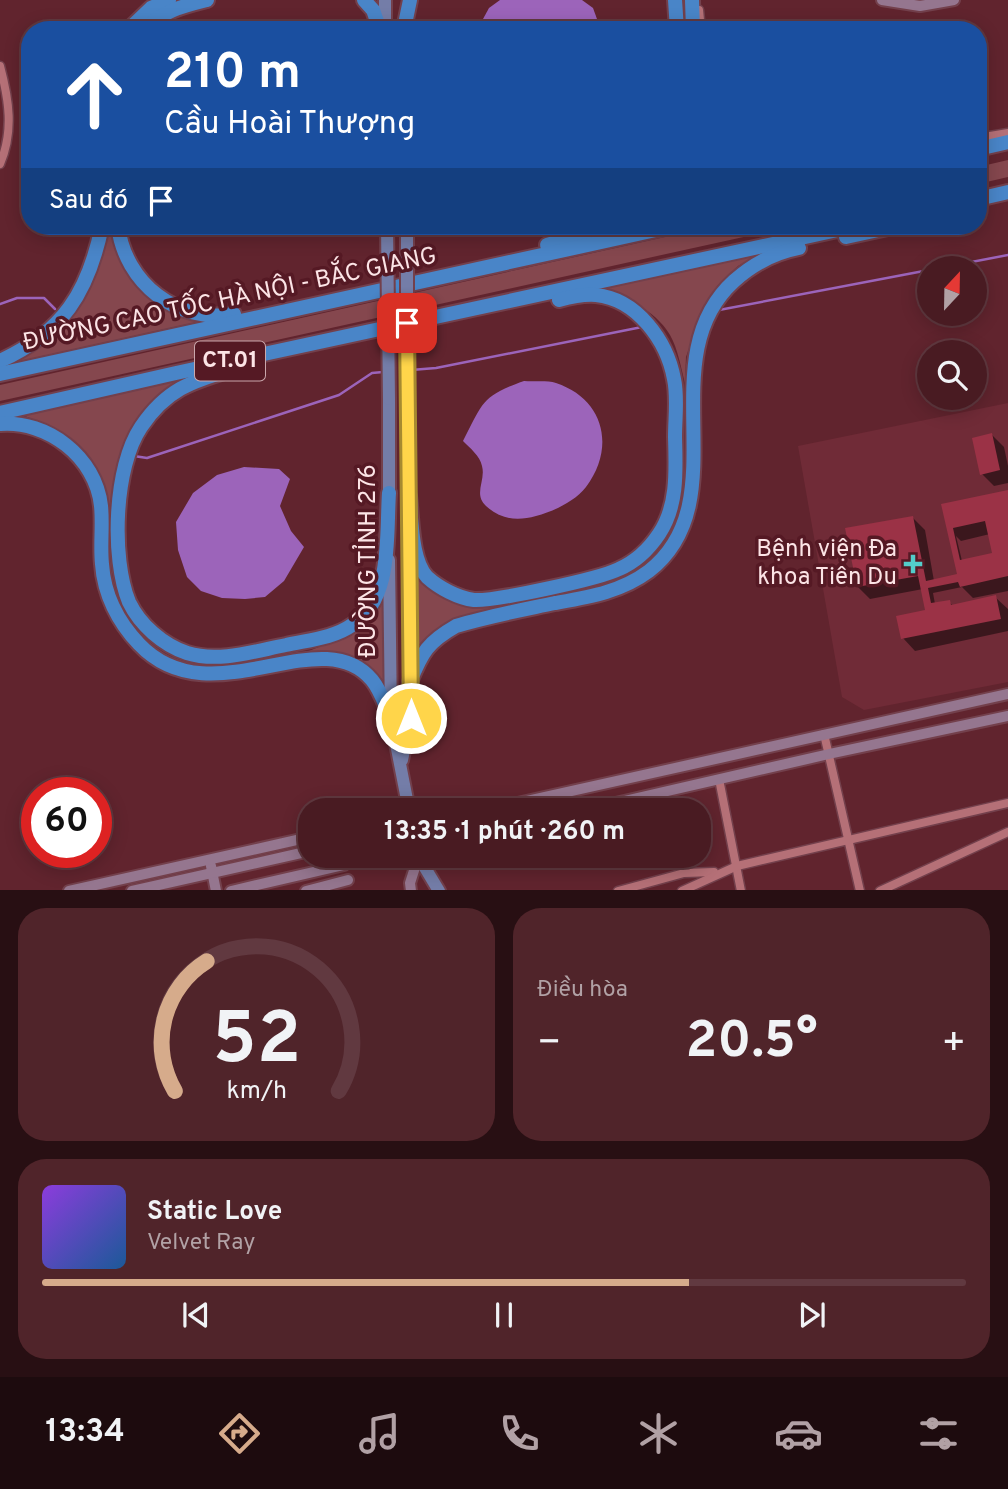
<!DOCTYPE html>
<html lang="vi">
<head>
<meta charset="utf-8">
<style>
	:root { --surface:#491b22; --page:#50242a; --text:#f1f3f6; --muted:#b1a1a5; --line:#613940; --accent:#d6ab8b }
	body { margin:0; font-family:Overpass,sans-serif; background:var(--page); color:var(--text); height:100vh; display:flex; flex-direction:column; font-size:26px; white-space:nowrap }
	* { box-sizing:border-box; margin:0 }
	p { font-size:23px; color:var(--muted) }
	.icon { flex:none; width:38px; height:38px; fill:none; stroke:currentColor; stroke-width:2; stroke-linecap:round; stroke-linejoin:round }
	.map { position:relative; height:890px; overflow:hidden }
	.sheet { display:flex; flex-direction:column; gap:18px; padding:18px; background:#280f13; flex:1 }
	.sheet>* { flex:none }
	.top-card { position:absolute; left:21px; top:21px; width:966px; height:214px; border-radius:28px; box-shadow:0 4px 18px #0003,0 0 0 2px var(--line); background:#1a4fa0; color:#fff; overflow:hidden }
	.needle { width:46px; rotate:22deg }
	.tools { position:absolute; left:917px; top:256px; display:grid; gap:14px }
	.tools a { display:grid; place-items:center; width:70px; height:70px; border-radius:50%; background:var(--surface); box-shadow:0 4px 18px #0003,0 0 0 2px var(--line); font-size:35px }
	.speed { position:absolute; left:21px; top:777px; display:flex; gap:14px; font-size:35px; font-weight:700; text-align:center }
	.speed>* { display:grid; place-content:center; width:91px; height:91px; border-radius:50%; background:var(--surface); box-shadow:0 4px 18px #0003,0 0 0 2px var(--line); line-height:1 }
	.speed .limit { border:10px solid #d22; background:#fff; color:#111 }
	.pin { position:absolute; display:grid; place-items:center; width:60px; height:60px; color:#fff; margin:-30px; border-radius:14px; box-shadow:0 4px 10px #0006 }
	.me { position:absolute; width:77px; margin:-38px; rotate:0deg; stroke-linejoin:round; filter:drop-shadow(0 0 5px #0008) }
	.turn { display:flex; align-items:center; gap:24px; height:147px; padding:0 28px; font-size:32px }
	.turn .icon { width:91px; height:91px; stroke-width:2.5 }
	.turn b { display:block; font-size:49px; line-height:60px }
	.then { display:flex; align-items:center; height:66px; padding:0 28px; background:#0003; gap:14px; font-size:26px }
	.big { font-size:52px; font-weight:700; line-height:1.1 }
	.sheet .widget { flex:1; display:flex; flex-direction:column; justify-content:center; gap:10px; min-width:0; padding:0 24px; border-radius:28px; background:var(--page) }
	.sheet .dial { align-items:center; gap:0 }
	.dial svg { height:182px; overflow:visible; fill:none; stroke:var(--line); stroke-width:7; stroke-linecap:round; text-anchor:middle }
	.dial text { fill:var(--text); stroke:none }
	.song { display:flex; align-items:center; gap:21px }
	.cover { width:84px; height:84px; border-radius:10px; background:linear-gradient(135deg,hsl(270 70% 55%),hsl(210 70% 35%)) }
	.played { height:7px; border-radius:4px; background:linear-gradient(90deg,var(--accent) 70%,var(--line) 70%) }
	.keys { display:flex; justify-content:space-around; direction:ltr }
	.heat { display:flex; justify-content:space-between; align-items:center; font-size:38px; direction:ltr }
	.sheet .tiles { flex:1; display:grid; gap:18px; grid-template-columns:1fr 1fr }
	.widget:last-child { grid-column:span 2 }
	.trip { position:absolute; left:298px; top:798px; width:413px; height:70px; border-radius:28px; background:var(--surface); box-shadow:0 4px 18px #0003,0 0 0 2px var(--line); font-weight:700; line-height:70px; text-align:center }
	.tab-bar { display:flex; height:112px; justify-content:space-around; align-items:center; background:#1d0b0e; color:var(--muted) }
	.tab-bar .icon { width:49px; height:49px }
	.tab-bar .selected { color:var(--accent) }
	.tab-bar b { font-size:32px; color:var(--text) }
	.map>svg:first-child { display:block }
</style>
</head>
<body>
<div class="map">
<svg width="1008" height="891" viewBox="0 0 1008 891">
	<rect width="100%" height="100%" fill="#61242e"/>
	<polygon fill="#702b37" points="1008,403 1008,682 864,710 842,697 798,446"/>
	<g fill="#85474e">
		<polygon points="1008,160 1008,177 978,184 978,167"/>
		<path d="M107 226H111L122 262 206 320 2 365C20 354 40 344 57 331 89 306 98 263 107 226Z"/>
		<polygon points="714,226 793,226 0,401 0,385"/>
		<path d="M767 251 738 266 718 285 703 307 686 357 685 383C681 368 678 349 670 335 654 308 624 297 596 289Z"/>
		<path d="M186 375C132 416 119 440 110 506 91 450 72 432 16 413Z"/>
		<path d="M412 567 475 605 497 607C465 614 438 623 416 648Z"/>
		<path d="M384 600 385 682C363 660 339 653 309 651 342 637 366 634 384 600Z"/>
	</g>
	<g fill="#9c64ba">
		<polygon points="500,0 582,0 593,8 601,30 477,30 489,8"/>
		<path d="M524 381C534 382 547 380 556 383 604 399 616 447 586 487 574 502 554 511 536 516 518 521 501 520 486 506 473 494 486 481 482 466 480 456 470 448 463 441 483 403 481 396 524 381Z"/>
		<polygon points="244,467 279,469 290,479 280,506 291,531 304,547 284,581 265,597 245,599 222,598 201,591 187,577 178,550 176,522 193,493 217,475"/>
	</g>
	<g fill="#0007" fill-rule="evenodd">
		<polygon points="992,435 1004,447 1008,466 1008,483 994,486 982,474"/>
		<path d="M1008 492V591L973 598 962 587 933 593 935 604 949 602 953 606 995 597 1008 609V631L915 651 903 638 927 611 923 589 870 599 858 587 913 518 925 530 934 581 959 576 943 506ZM990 534 994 554 962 561 956 536 961 541Z"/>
	</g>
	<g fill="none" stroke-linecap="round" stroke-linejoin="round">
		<g stroke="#9c64ba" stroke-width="2.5">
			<polyline points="940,268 1008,255"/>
			<polyline points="0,304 17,298 44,298 55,309"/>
			<polyline points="719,310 929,270"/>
			<polyline points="411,370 436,368 642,327"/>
			<polyline points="134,456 147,458 339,395 372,373 383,372"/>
		</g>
	</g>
	<g fill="#9b3246" fill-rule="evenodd">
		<polygon points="992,433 1000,470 980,475 972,438"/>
		<path d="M1008 490V576L960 587 958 582 928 588 931 603 950 600 951 605 996 595 1001 619 901 639 896 616 925 610 918 576 857 587 845 528 913 516 926 581 957 574 941 504ZM985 521 992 553 960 560 953 528Z"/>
	</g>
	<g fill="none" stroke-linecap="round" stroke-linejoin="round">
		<defs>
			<g id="street">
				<polyline points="699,10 701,30"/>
				<path d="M0 66C9 100 14 131 0 164"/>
				<polyline points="978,138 1008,133"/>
				<polyline points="824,734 860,891"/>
				<polyline points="719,779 741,891"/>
				<polyline points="618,891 684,873 714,872"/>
				<polyline points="682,891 737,866 1008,803"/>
				<polyline points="880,891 1008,832"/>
			</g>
			<g id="secondary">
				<polyline points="882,0 920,6 954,0"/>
				<polyline points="486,810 1008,694"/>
				<polyline points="585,810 829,754 1008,716"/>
				<polyline points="211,866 216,891"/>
				<polyline points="69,891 310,837"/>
				<polyline points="132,891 310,851"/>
				<polyline points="231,891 344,865"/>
				<polyline points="306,891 348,880"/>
				<polyline points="411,891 410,883 418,858"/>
			</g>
			<g id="primary">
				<polyline points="385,0 385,30"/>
				<polyline points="407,396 409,506"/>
				<polyline points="389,399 389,503"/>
				<polyline points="389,560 391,718 409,810"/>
				<polyline points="402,760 411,718 409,541"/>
				<polyline points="418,856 439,891"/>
			</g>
			<g id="highway">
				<polyline points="364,0 373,10 380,30"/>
				<polyline points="675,0 677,30"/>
				<polyline points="692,0 693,30"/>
				<polyline points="405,24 410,0"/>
				<polyline points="128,30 151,8 169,0"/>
				<path d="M144 30C162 11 183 6 207 0"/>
				<polyline points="978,149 1008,142"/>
				<polyline points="978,199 1008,192"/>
				<path d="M118 226C125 283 177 324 234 314"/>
				<polyline points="846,237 897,226"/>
				<polyline points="547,245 593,231 602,226"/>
				<path d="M0 361C63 332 88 293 102 226"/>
				<path d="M237 368C194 381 168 387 141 427 114 467 111 558 129 602 140 625 163 645 187 653 219 663 255 651 286 645 308 640 334 638 352 625 393 599 386 536 389 493"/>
				<polyline points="0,374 674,226"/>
				<polyline points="0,413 176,373 856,226"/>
				<path d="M0 424C47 420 96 457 101 506 103 525 100 545 102 564 104 594 118 622 139 644 211 720 320 618 372 680 381 691 385 705 391 718"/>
				<path d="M409 496C412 519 411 560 427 577 439 588 458 598 474 600 496 601 599 579 619 569 635 562 649 549 659 534 678 506 676 470 675 437 675 418 678 397 674 379 667 341 637 299 596 295 584 294 570 297 559 300"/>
				<path d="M410 682C422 652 428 642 456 626 489 616 522 610 555 603 589 597 621 592 649 571 740 500 648 359 734 281 753 264 773 253 799 248"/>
			</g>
		</defs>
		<use href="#street" stroke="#73404c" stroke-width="11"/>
		<use href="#secondary" stroke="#73404c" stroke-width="14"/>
		<use href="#primary" stroke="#73404c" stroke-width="16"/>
		<use href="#highway" stroke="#73404c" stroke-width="18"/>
		<use href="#street" stroke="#b57077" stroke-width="8"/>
		<use href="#secondary" stroke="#95768f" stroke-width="10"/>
		<use href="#primary" stroke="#747da8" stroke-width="12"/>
		<use href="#highway" stroke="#4985c8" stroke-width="14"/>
		<defs>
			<g id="primary-bridge">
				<polyline points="387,226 389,399"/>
				<polyline points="407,396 407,226"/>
			</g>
		</defs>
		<use href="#primary-bridge" stroke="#73404c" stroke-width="16" stroke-linecap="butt"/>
		<use href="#primary-bridge" stroke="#747da8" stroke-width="12"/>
	</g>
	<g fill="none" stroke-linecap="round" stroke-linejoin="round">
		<defs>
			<polyline id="route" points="407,323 411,718"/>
		</defs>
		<use href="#route" stroke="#a68a30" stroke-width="18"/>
		<use href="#route" stroke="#ffd54a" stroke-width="12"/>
	</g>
	<path fill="#53cdca" stroke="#551924" stroke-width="2.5" d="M909.5 553.5h7v7h7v7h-7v7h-7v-7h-7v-7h7z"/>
	<g text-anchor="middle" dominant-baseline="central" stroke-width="7" stroke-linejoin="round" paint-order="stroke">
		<rect fill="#551924" stroke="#caa7ac" stroke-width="2" x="195" y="341.5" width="70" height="39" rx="5"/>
		<g font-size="23" font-weight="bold" fill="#fce4e6">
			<text x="230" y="361">CT.01</text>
		</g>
		<g font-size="24" fill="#fce4e6" stroke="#551924">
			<text transform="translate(230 300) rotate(-12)">ĐƯỜNG CAO TỐC HÀ NỘI - BẮC GIANG</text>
			<text transform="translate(369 561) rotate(-90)">ĐƯỜNG TỈNH 276</text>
		</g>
		<g font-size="24" fill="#fce4e6" stroke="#551924" text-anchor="end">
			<text x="897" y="550">Bệnh viện Đa<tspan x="897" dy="28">khoa Tiên Du</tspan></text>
		</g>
	</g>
</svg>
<div class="tools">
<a><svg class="needle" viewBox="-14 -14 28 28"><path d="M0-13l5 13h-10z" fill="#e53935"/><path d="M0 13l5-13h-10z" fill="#b1a1a5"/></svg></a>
<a><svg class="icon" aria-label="search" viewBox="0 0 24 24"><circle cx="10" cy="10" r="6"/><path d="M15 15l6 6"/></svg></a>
</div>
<div class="speed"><div class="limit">60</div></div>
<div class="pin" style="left:407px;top:323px;background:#d93025"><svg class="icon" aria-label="arrive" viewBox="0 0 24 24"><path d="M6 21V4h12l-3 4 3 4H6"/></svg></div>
<svg class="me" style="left:411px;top:718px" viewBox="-20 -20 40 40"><circle r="17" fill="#ffd54a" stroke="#fff" stroke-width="3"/><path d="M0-11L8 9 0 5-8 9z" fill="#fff"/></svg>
<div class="trip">13:35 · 1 phút · 260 m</div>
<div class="top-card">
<div class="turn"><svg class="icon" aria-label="ahead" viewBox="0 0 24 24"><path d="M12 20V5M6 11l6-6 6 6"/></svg><div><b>210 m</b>Cầu Hoài Thượng</div></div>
<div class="then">Sau đó<svg class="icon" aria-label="arrive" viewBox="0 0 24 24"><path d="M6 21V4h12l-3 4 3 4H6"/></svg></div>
</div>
</div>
<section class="sheet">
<div class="tiles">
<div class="widget dial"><svg viewBox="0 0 100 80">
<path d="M14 69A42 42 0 1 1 86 69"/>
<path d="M14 69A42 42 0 0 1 28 12" stroke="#d6ab8b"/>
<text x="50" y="56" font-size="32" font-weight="700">52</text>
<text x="50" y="72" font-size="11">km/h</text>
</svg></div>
<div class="widget"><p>Điều hòa</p>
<div class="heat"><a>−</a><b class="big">20.5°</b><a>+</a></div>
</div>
<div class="widget">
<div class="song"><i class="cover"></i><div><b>Static Love</b><p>Velvet Ray</p></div></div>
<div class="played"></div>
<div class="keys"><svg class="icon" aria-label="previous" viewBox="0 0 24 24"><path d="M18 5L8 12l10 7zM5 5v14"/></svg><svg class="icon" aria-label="pause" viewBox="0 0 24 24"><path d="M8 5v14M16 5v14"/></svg><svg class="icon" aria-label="next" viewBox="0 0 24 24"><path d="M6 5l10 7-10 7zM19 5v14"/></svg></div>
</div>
</div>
</section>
<nav class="tab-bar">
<b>13:34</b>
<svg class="icon selected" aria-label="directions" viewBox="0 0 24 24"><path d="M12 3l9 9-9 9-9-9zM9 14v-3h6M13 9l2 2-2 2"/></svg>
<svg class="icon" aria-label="music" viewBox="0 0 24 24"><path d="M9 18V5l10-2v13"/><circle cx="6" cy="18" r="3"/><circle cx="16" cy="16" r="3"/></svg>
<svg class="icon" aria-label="phone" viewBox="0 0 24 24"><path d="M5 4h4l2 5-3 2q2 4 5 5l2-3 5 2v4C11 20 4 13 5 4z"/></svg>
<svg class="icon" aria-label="climate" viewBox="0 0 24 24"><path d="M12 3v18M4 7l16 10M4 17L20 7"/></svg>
<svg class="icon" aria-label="car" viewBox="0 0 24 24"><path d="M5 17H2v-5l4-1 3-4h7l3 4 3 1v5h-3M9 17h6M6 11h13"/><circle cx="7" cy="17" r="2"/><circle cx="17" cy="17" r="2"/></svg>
<svg class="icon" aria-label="filters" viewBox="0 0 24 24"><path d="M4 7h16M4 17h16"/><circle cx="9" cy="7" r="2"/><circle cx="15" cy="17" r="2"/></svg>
</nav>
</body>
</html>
